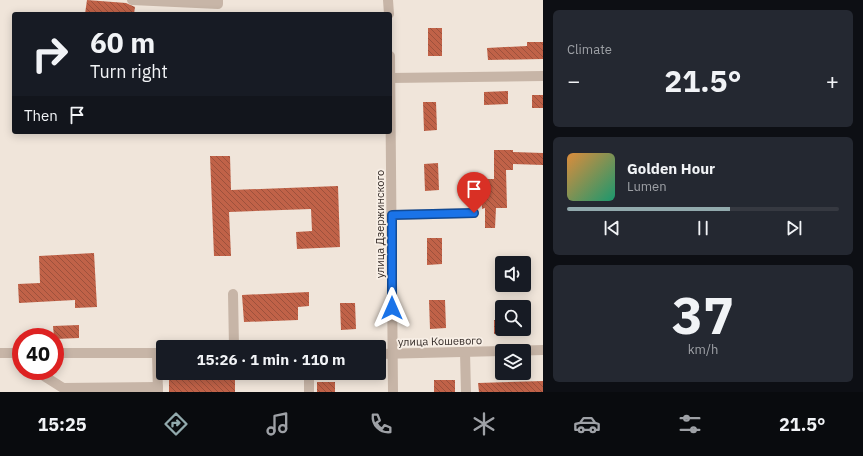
<!DOCTYPE html>
<html lang="en">
<head>
<meta charset="utf-8">
<style>
	:root { --surface:#171b24; --page:#242831; --text:#f1f3f6; --muted:#9ea1a6; --line:#363941; --accent:#92aaad }
	body { margin:0; font-family:"IBM Plex Sans",sans-serif; background:var(--page); color:var(--text); height:100vh; display:flex; flex-direction:column; font-size:15px; white-space:nowrap }
	* { box-sizing:border-box; margin:0 }
	p { font-size:13px; color:var(--muted) }
	.icon { flex:none; width:22px; height:22px; fill:none; stroke:currentColor; stroke-width:2; stroke-linecap:round; stroke-linejoin:round }
	.map { position:relative; flex:1; overflow:hidden }
	.details { display:flex; flex-direction:column; gap:10px; padding:10px; background:#0d0f14; width:320px }
	.details>* { flex:none }
	.hud { position:absolute; left:12px; top:12px; width:380px; height:122px; border-radius:4px; box-shadow:0 2px 10px #0003; background:#171b24; color:var(--text); overflow:hidden }
	.fabs { position:absolute; left:495px; top:256px; display:grid; gap:8px }
	.fabs a { display:grid; place-items:center; width:36px; height:36px; border-radius:4px; background:var(--surface); box-shadow:0 2px 10px #0003; font-size:20px }
	.speed { position:absolute; left:12px; top:328px; display:flex; gap:8px; font-size:20px; font-weight:700; text-align:center }
	.speed>* { display:grid; place-content:center; width:52px; height:52px; border-radius:50%; background:var(--surface); box-shadow:0 2px 10px #0003; line-height:1 }
	.speed .limit { border:6px solid #d22; background:#fff; color:#111 }
	.pin { position:absolute; display:grid; place-items:center; width:34px; height:34px; color:#fff; margin:-41px -17px; border-radius:50% 50% 50% 0; rotate:-45deg; box-shadow:0 0 4px #0007 }
	.pin .icon { rotate:45deg }
	.me { position:absolute; width:44px; margin:-22px; rotate:0deg; stroke-linejoin:round; filter:drop-shadow(0 0 3px #0008) }
	.turn { display:flex; align-items:center; gap:14px; height:84px; padding:0 12px; font-size:18px }
	.turn .icon { width:52px; height:52px; stroke-width:2.5 }
	.turn b { display:block; font-size:28px; line-height:34px }
	.then { display:flex; align-items:center; height:38px; padding:0 12px; background:#0003; gap:8px; font-size:15px }
	.big { font-size:30px; font-weight:800; line-height:1.1 }
	.details .widget { flex:1; display:flex; flex-direction:column; justify-content:center; gap:6px; min-width:0; padding:0 14px; border-radius:6px; background:var(--page) }
	.details .dial { align-items:center; gap:0 }
	.dial b { font-size:52px; line-height:1 }
	.song { display:flex; align-items:center; gap:12px }
	.cover { width:48px; height:48px; border-radius:6px; background:linear-gradient(135deg,hsl(30 70% 55%),hsl(160 70% 35%)) }
	.played { height:4px; border-radius:2px; background:linear-gradient(90deg,var(--accent) 60%,var(--line) 60%) }
	.keys { display:flex; justify-content:space-around; direction:ltr }
	.heat { display:flex; justify-content:space-between; align-items:center; font-size:22px; direction:ltr }
	.trip { position:absolute; left:156px; top:340px; width:230px; height:40px; border-radius:4px; background:var(--surface); box-shadow:0 2px 10px #0003; font-weight:800; line-height:40px; text-align:center }
	.dock { display:flex; height:64px; justify-content:space-around; align-items:center; background:#090b0e; color:var(--muted) }
	.dock .icon { width:28px; height:28px }
	.dock .active { color:var(--accent) }
	.dock b { font-size:18px; color:var(--text) }
	main { display:flex; flex:1; min-height:0 }
	.map>svg:first-child { display:block }
</style>
</head>
<body>
<main>
<div class="map">
<svg width="543" height="392" viewBox="0 0 543 392">
	<defs>
		<pattern id="building-back-hatch" width="6" height="6" patternUnits="userSpaceOnUse"><rect width="6" height="6" fill="#c06248"/><path d="M-1 5l2 2M0 0l6 6M5-1l2 2" fill="none" stroke="#9d513c"/></pattern>
	</defs>
	<rect width="100%" height="100%" fill="#f0e5da"/>
	<g fill="url(#building-back-hatch)">
		<polygon points="87,0 126,3 135,7 134,14 85,14"/>
		<rect x="428" y="28" width="14" height="28"/>
		<polygon points="527,42 543,42 543,59 488,60 487,48 527,46"/>
		<polygon points="508,91 508,104 484,105 484,92"/>
		<rect x="532" y="95" width="11" height="13"/>
		<polygon points="423,102 436,102 437,130 424,131"/>
		<polygon points="494,150 513,150 513,152 543,153 543,165 513,164 513,170 506,170 507,208 496,208 495,228 485,228 485,208 482,209 481,179 494,179"/>
		<polygon points="210,156 230,156 231,190 338,186 340,247 297,249 296,232 312,231 311,209 229,212 231,256 214,256"/>
		<polygon points="438,163 439,190 425,191 424,164"/>
		<polygon points="427,238 442,238 442,264 427,265"/>
		<polygon points="94,253 97,307 75,308 75,300 19,303 18,284 40,283 39,256"/>
		<polygon points="309,292 309,306 298,307 298,320 244,322 242,295"/>
		<polygon points="429,300 445,300 446,328 430,329"/>
		<polygon points="340,303 355,303 356,329 341,330"/>
		<polygon points="494,320 502,320 502,333 494,334"/>
		<polygon points="79,325 79,338 55,339 54,337 53,326"/>
		<polygon points="194,373 235,373 235,392 169,392 169,377 194,375"/>
		<rect x="434" y="380" width="21" height="12"/>
		<polygon points="543,381 543,392 479,392 478,383"/>
		<rect x="317" y="382" width="18" height="10"/>
	</g>
	<g fill="none" stroke-linecap="round" stroke-linejoin="round">
		<g stroke="#c7b5a7" stroke-width="10">
			<polyline points="132,0 218,4 218,0"/>
			<polyline points="388,0 389,14"/>
			<polyline points="390,56 393,392"/>
			<polyline points="390,78 543,76"/>
			<polyline points="393,215 474,213"/>
			<polyline points="233,294 234,347"/>
			<polyline points="509,351 543,350"/>
			<polyline points="465,352 466,392"/>
			<polyline points="0,353 21,353"/>
			<polyline points="55,353 163,353"/>
			<polyline points="157,353 158,392"/>
			<polyline points="379,354 502,351"/>
			<polyline points="44,371 44,376 63,388 158,387"/>
			<polyline points="309,373 309,392"/>
		</g>
	</g>
	<g fill="none" stroke-linecap="round" stroke-linejoin="round">
		<defs>
			<polyline id="route" points="392,308 392,215 474,213"/>
		</defs>
		<use href="#route" stroke="#114b97" stroke-width="10"/>
		<use href="#route" stroke="#1a73e8" stroke-width="7"/>
	</g>
	<g text-anchor="middle" dominant-baseline="central" stroke-width="3.5" stroke-linejoin="round" paint-order="stroke">
		<g font-size="11" fill="#342b27" stroke="#f8efe6">
			<text transform="translate(380 224) rotate(-90)">улица Дзержинского</text>
			<text transform="translate(440 341) rotate(-1)">улица Кошевого</text>
		</g>
	</g>
</svg>
<div class="fabs">
<a><svg class="icon" aria-label="sound" viewBox="0 0 24 24"><path d="M4 9h4l5-4v14l-5-4H4zM17 9q2 3 0 6"/></svg></a>
<a><svg class="icon" aria-label="search" viewBox="0 0 24 24"><circle cx="10" cy="10" r="6"/><path d="M15 15l6 6"/></svg></a>
<a><svg class="icon" aria-label="layers" viewBox="0 0 24 24"><path d="M12 4l9 5-9 5-9-5zM3 14l9 5 9-5"/></svg></a>
</div>
<div class="speed"><div class="limit">40</div></div>
<div class="pin" style="left:474px;top:213px;background:#d93025"><svg class="icon" aria-label="arrive" viewBox="0 0 24 24"><path d="M6 21V4h12l-3 4 3 4H6"/></svg></div>
<svg class="me" style="left:392px;top:308px" viewBox="-20 -20 40 40"><path d="M0-17L14 15 0 8-14 15z" fill="#1a73e8" stroke="#fff" stroke-width="4"/></svg>
<div class="trip">15:26 · 1 min · 110 m</div>
<div class="hud">
<div class="turn"><svg class="icon" aria-label="right" viewBox="0 0 24 24"><path d="M7 20v-9h11M14 6l5 5-5 5"/></svg><div><b>60 m</b>Turn right</div></div>
<div class="then">Then<svg class="icon" aria-label="arrive" viewBox="0 0 24 24"><path d="M6 21V4h12l-3 4 3 4H6"/></svg></div>
</div>
</div>
<section class="details">
<div class="widget"><p>Climate</p>
<div class="heat"><a>−</a><b class="big">21.5°</b><a>+</a></div>
</div>
<div class="widget">
<div class="song"><i class="cover"></i><div><b>Golden Hour</b><p>Lumen</p></div></div>
<div class="played"></div>
<div class="keys"><svg class="icon" aria-label="previous" viewBox="0 0 24 24"><path d="M18 5L8 12l10 7zM5 5v14"/></svg><svg class="icon" aria-label="pause" viewBox="0 0 24 24"><path d="M8 5v14M16 5v14"/></svg><svg class="icon" aria-label="next" viewBox="0 0 24 24"><path d="M6 5l10 7-10 7zM19 5v14"/></svg></div>
</div>
<div class="widget dial"><b>37</b><p>km/h</p></div>
</section>
</main>
<nav class="dock">
<b>15:25</b>
<svg class="icon active" aria-label="directions" viewBox="0 0 24 24"><path d="M12 3l9 9-9 9-9-9zM9 14v-3h6M13 9l2 2-2 2"/></svg>
<svg class="icon" aria-label="music" viewBox="0 0 24 24"><path d="M9 18V5l10-2v13"/><circle cx="6" cy="18" r="3"/><circle cx="16" cy="16" r="3"/></svg>
<svg class="icon" aria-label="phone" viewBox="0 0 24 24"><path d="M5 4h4l2 5-3 2q2 4 5 5l2-3 5 2v4C11 20 4 13 5 4z"/></svg>
<svg class="icon" aria-label="climate" viewBox="0 0 24 24"><path d="M12 3v18M4 7l16 10M4 17L20 7"/></svg>
<svg class="icon" aria-label="car" viewBox="0 0 24 24"><path d="M5 17H2v-5l4-1 3-4h7l3 4 3 1v5h-3M9 17h6M6 11h13"/><circle cx="7" cy="17" r="2"/><circle cx="17" cy="17" r="2"/></svg>
<svg class="icon" aria-label="filters" viewBox="0 0 24 24"><path d="M4 7h16M4 17h16"/><circle cx="9" cy="7" r="2"/><circle cx="15" cy="17" r="2"/></svg>
<b>21.5°</b>
</nav>
</body>
</html>
